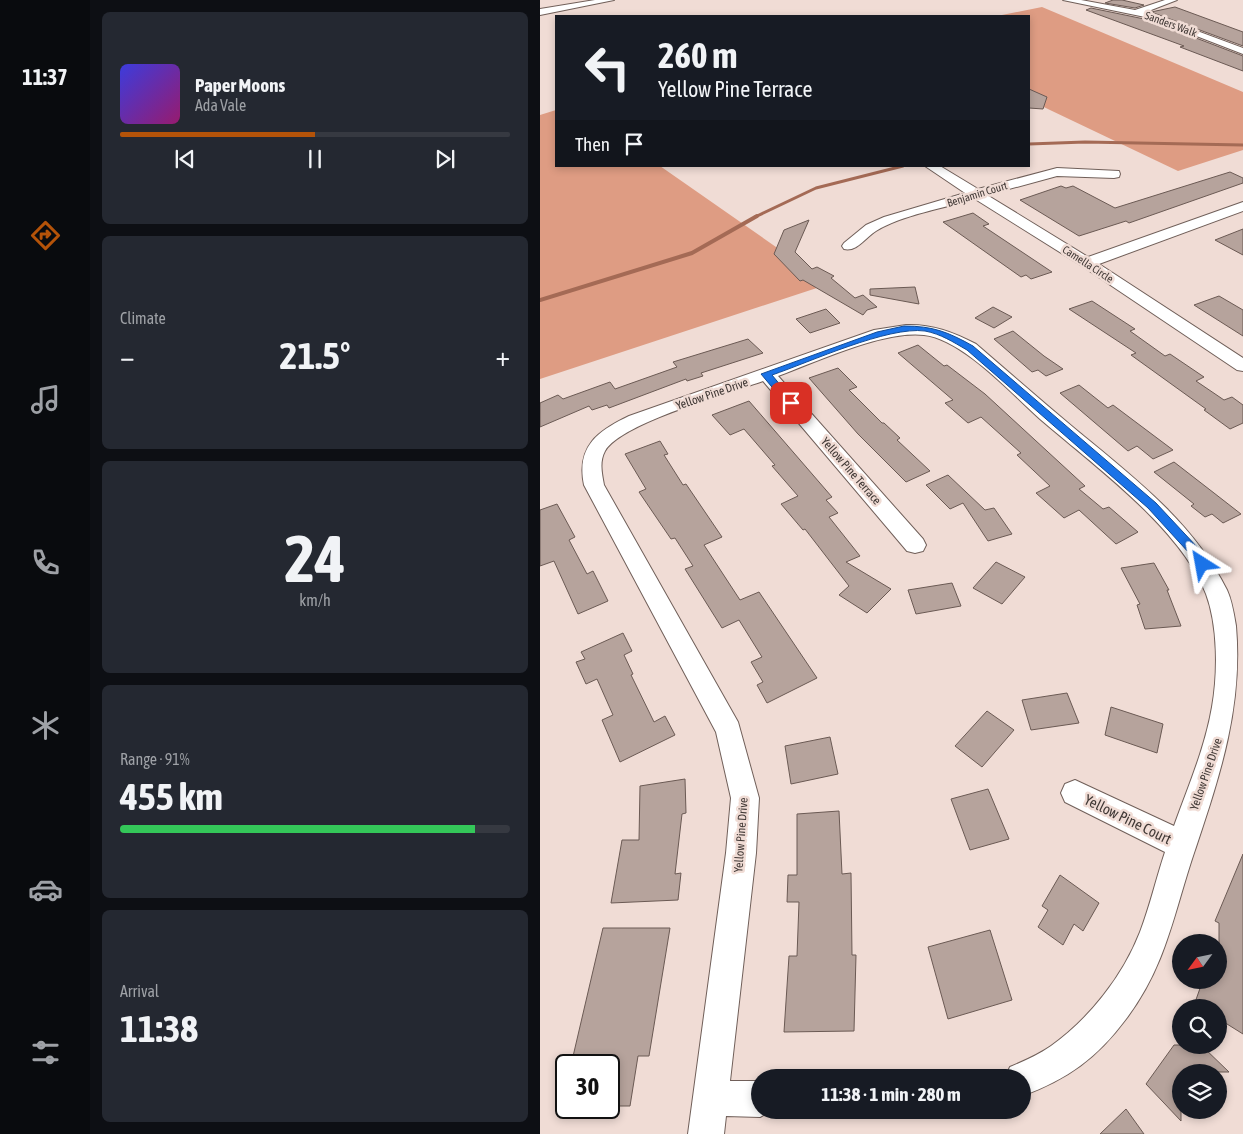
<!DOCTYPE html>
<html lang="en">
<head>
<meta charset="utf-8">
<style>
	:root { --surface:#171b24; --page:#242831; --text:#f1f3f6; --muted:#9ea1a6; --line:#363941; --accent:#b45309 }
	body { margin:0; font-family:"Asap Condensed",sans-serif; background:var(--page); color:var(--text); height:100vh; display:flex; flex-direction:column; font-size:19px; white-space:nowrap }
	* { box-sizing:border-box; margin:0 }
	p { font-size:16px; color:var(--muted) }
	.icon { flex:none; width:28px; height:28px; fill:none; stroke:currentColor; stroke-width:2; stroke-linecap:round; stroke-linejoin:round }
	.map { position:relative; flex:1; overflow:hidden }
	.sheet { display:flex; flex-direction:column; gap:12px; padding:12px; background:#0d0f14; width:450px }
	.sheet>* { flex:none }
	.banner { position:absolute; left:15px; top:15px; width:475px; height:152px; border-radius:0px; box-shadow:0 2px 8px #0003; background:#171b24; color:var(--text); overflow:hidden }
	.needle { width:32px; rotate:237deg }
	.controls { position:absolute; left:632px; top:934px; display:grid; gap:10px }
	.controls a { display:grid; place-items:center; width:55px; height:55px; border-radius:50%; background:var(--surface); box-shadow:0 2px 8px #0003; font-size:25px }
	.speed { position:absolute; left:15px; top:1054px; display:flex; gap:10px; font-size:25px; font-weight:700; text-align:center }
	.speed>* { display:grid; place-content:center; width:65px; height:65px; border-radius:50%; background:var(--surface); box-shadow:0 2px 8px #0003; line-height:1 }
	.speed .limit { border:2px solid #111; border-radius:8px; background:#fff; color:#111 }
	.pin { position:absolute; display:grid; place-items:center; width:42px; height:42px; color:#fff; margin:-21px; border-radius:10px; box-shadow:0 2px 8px #0006 }
	.me { position:absolute; width:55px; margin:-28px; rotate:326deg; stroke-linejoin:round; filter:drop-shadow(0 0 4px #0008) }
	.turn { display:flex; align-items:center; gap:18px; height:105px; padding:0 20px; font-size:22px }
	.turn .icon { width:65px; height:65px; stroke-width:2.5 }
	.turn b { display:block; font-size:35px; line-height:42px }
	.then { display:flex; align-items:center; height:48px; padding:0 20px; background:#0003; gap:10px; font-size:19px }
	.big { font-size:38px; font-weight:700; line-height:1.1 }
	.sheet .tile { flex:1; display:flex; flex-direction:column; justify-content:center; gap:8px; min-width:0; padding:0 18px; border-radius:8px; background:var(--page) }
	.sheet .dial { align-items:center; gap:0 }
	.dial b { font-size:65px; line-height:1 }
	.song { display:flex; align-items:center; gap:15px }
	.cover { width:60px; height:60px; border-radius:8px; background:linear-gradient(135deg,hsl(240 70% 55%),hsl(320 70% 35%)) }
	.played { height:5px; border-radius:2px; background:linear-gradient(90deg,var(--accent) 50%,var(--line) 50%) }
	.keys { display:flex; justify-content:space-around; direction:ltr }
	.heat { display:flex; justify-content:space-between; align-items:center; font-size:28px; direction:ltr }
	.charge { height:8px; border-radius:4px; background:linear-gradient(90deg,#34c759 91%,var(--line) 0) }
	.trip { position:absolute; left:211px; top:1069px; width:280px; height:50px; border-radius:25px; background:var(--surface); box-shadow:0 2px 8px #0003; font-weight:700; line-height:50px; text-align:center }
	main { display:flex; flex:1; min-height:0 }
	.tabs { display:flex; flex-direction:column; width:90px; justify-content:space-around; align-items:center; background:#090b0e; color:var(--muted) }
	.tabs .icon { width:35px; height:35px }
	.tabs .selected { color:var(--accent) }
	.tabs b { font-size:22px; color:var(--text) }
	.map>svg:first-child { display:block }
</style>
</head>
<body>
<main>
<nav class="tabs">
<b>11:37</b>
<svg class="icon selected" aria-label="directions" viewBox="0 0 24 24"><path d="M12 3l9 9-9 9-9-9zM9 14v-3h6M13 9l2 2-2 2"/></svg>
<svg class="icon" aria-label="music" viewBox="0 0 24 24"><path d="M9 18V5l10-2v13"/><circle cx="6" cy="18" r="3"/><circle cx="16" cy="16" r="3"/></svg>
<svg class="icon" aria-label="phone" viewBox="0 0 24 24"><path d="M5 4h4l2 5-3 2q2 4 5 5l2-3 5 2v4C11 20 4 13 5 4z"/></svg>
<svg class="icon" aria-label="climate" viewBox="0 0 24 24"><path d="M12 3v18M4 7l16 10M4 17L20 7"/></svg>
<svg class="icon" aria-label="car" viewBox="0 0 24 24"><path d="M5 17H2v-5l4-1 3-4h7l3 4 3 1v5h-3M9 17h6M6 11h13"/><circle cx="7" cy="17" r="2"/><circle cx="17" cy="17" r="2"/></svg>
<svg class="icon" aria-label="filters" viewBox="0 0 24 24"><path d="M4 7h16M4 17h16"/><circle cx="9" cy="7" r="2"/><circle cx="15" cy="17" r="2"/></svg>
</nav>
<section class="sheet">
<div class="tile">
<div class="song"><i class="cover"></i><div><b>Paper Moons</b><p>Ada Vale</p></div></div>
<div class="played"></div>
<div class="keys"><svg class="icon" aria-label="previous" viewBox="0 0 24 24"><path d="M18 5L8 12l10 7zM5 5v14"/></svg><svg class="icon" aria-label="pause" viewBox="0 0 24 24"><path d="M8 5v14M16 5v14"/></svg><svg class="icon" aria-label="next" viewBox="0 0 24 24"><path d="M6 5l10 7-10 7zM19 5v14"/></svg></div>
</div>
<div class="tile"><p>Climate</p>
<div class="heat"><a>−</a><b class="big">21.5°</b><a>+</a></div>
</div>
<div class="tile dial"><b>24</b><p>km/h</p></div>
<div class="tile"><p>Range · 91%</p><b class="big">455 km</b><div class="charge"></div></div>
<div class="tile"><p>Arrival</p><b class="big">11:38</b></div>
</section>
<div class="map">
<svg width="703" height="1134" viewBox="0 0 703 1134">
	<rect width="100%" height="100%" fill="#f0dcd5"/>
	<g fill="#de9c83">
		<polygon points="502,7 703,92 703,150 638,171 489,100 489,16 457,16"/>
		<polygon points="16,110 16,166 120,166 289,284 0,379 0,115"/>
	</g>
	<g fill="none" stroke-linecap="round" stroke-linejoin="round">
		<g stroke="#a46a55" stroke-width="3">
			<polyline points="489,144 545,142 703,145"/>
			<polyline points="215,217 276,188 363,166"/>
		</g>
		<polyline stroke="#a46a55" stroke-width="4" points="0,300 152,253 217,216"/>
	</g>
	<g fill="#b6a39c" stroke="#6b5a54">
		<polygon points="573,0 582,0 604,5 595,8 565,3"/>
		<polygon points="635,7 703,32 703,46 611,12"/>
		<polygon points="551,8 609,20 703,56 703,71 640,47 644,46 546,10"/>
		<polygon points="489,89 507,97 503,109 489,108"/>
		<polygon points="690,172 703,178 703,183 589,223 586,221 539,236 480,200 521,186 526,188 533,186 575,208"/>
		<polygon points="433,213 449,224 443,226 512,272 491,279 486,275 481,277 403,222"/>
		<polygon points="269,220 255,252 272,269 277,267 294,276 291,278 315,298 323,295 337,307 327,310 323,315 263,280 260,281 234,254 244,230"/>
		<polygon points="703,229 703,255 675,240"/>
		<polygon points="375,287 379,304 330,295 330,289"/>
		<polygon points="679,296 703,310 703,336 654,305"/>
		<polygon points="552,301 595,329 590,331 625,356 630,354 664,377 656,381 684,400 692,397 703,405 703,423 690,429 664,410 666,409 591,355 596,353 529,309"/>
		<polygon points="453,307 472,317 454,328 435,318"/>
		<polygon points="286,309 300,323 270,333 256,319"/>
		<polygon points="473,331 504,356 523,369 506,376 498,370 492,372 454,339"/>
		<polygon points="208,339 223,353 161,373 163,376 147,381 146,379 69,408 67,405 52,410 49,406 0,427 0,403 18,395 23,399 70,382 75,389 137,367 133,362"/>
		<polygon points="378,345 404,366 407,365 445,394 545,486 539,489 563,509 569,507 598,532 576,544 539,510 524,518 496,493 510,486 477,455 481,453 441,417 428,423 405,403 413,400 358,353"/>
		<polygon points="298,368 317,387 309,390 342,423 344,423 360,438 357,440 390,471 366,482 318,434 269,378"/>
		<polygon points="539,385 568,408 573,405 633,450 613,459 597,446 588,451 520,393"/>
		<polygon points="209,401 292,497 286,500 298,513 289,517 320,556 306,562 351,589 327,613 299,595 309,586 265,529 263,530 241,504 258,496 232,466 235,465 204,429 190,435 172,415"/>
		<polygon points="120,441 128,454 124,455 143,485 146,484 182,537 164,545 200,600 219,592 277,678 227,703 217,685 223,682 211,662 222,657 199,620 182,628 145,569 153,566 135,538 131,539 99,492 106,489 85,454"/>
		<polygon points="634,462 674,493 701,514 683,523 672,514 665,517 651,506 654,504 614,472"/>
		<polygon points="408,475 445,510 454,508 472,534 448,541 423,503 410,509 386,485"/>
		<polygon points="17,504 35,537 29,540 47,574 53,571 68,601 38,614 14,561 0,566 0,510"/>
		<polygon points="456,562 485,577 462,604 433,588"/>
		<polygon points="614,563 629,590 627,590 641,626 605,629 597,605 600,604 581,568"/>
		<polygon points="412,583 421,606 376,614 368,590"/>
		<polygon points="83,633 92,651 84,655 93,674 91,675 114,722 125,716 135,735 80,762 62,720 73,715 57,679 46,684 36,662 45,659 41,652"/>
		<polygon points="527,693 539,723 491,730 482,700"/>
		<polygon points="571,707 623,724 617,753 565,735"/>
		<polygon points="447,711 474,730 442,767 415,746"/>
		<polygon points="290,737 298,774 251,784 245,746"/>
		<polygon points="145,779 146,813 142,814 135,874 141,873 138,900 71,903 82,840 99,840 100,786"/>
		<polygon points="448,789 469,839 430,850 411,799"/>
		<polygon points="299,811 302,874 311,873 312,955 316,955 314,1031 244,1032 249,956 257,956 259,902 247,902 248,875 257,875 257,814"/>
		<polygon points="703,854 703,1034 679,1019 679,1008 653,1008 663,980 679,980 679,923 675,921"/>
		<polygon points="520,875 559,903 543,931 534,924 523,945 498,927 508,910 502,906"/>
		<polygon points="63,928 130,928 109,1056 98,1056 90,1106 69,1106 69,1065 31,1065"/>
		<polygon points="450,930 472,1000 408,1019 388,947"/>
		<polygon points="634,1045 661,1045 689,1072 641,1072 641,1121 606,1084"/>
		<polygon points="586,1109 604,1134 560,1134"/>
	</g>
	<g fill="none" stroke-linecap="round" stroke-linejoin="round">
		<defs>
			<g id="minor">
				<polygon points="55,0 74,0 0,15 0,9"/>
				<polygon points="523,0 541,0 595,10 625,0 637,0 606,12 703,48 703,54 610,18"/>
				<path d="M385 166H400L438 189 517 168 579 171 580 174 579 177 574 178 517 176 447 195 548 257 703 202V211L559 264 703 358V371L697 370 542 266 435 199C407 207 359 216 336 231 325 238 317 252 304 249L302 246 304 243 326 225 344 217 425 193Z"/>
				<path d="M366 325C392 324 413 332 436 344 471 374 505 404 540 433 596 479 654 524 687 590 692 601 694 614 696 626 703 707 680 775 655 850 634 911 627 965 586 1019 557 1058 528 1079 482 1096V1078H465L470 1067C484 1061 498 1055 511 1046 549 1019 583 976 600 932 610 906 616 879 625 852L525 802 521 793 525 784 535 780 634 826C648 787 665 748 672 707 678 673 678 626 666 594 641 528 552 464 500 419 471 393 422 339 384 335 344 330 276 362 238 376L383 539 386 545 383 551 375 553 367 551 223 381C190 393 81 423 65 451 59 462 62 474 64 485L198 722 219 798 216 853 190 1081H220V1110H233L220 1117 186 1116 184 1134H148L186 853 191 798 176 732 44 485C36 446 58 431 89 416L334 330Z"/>
			</g>
		</defs>
		<use href="#minor" stroke="#705f59" stroke-width="2"/>
		<use href="#minor" fill="#fff" fill-rule="evenodd"/>
	</g>
	<path fill="#1a73e8" stroke="#114b97" d="M364 326C393 326 408 332 433 346L616 503 658 548 667 564 666 568H658L650 554 608 508 427 350C413 342 401 334 385 331 348 326 270 362 232 375L255 403 251 406 247 405 221 374 337 332Z"/>
	<g text-anchor="middle" dominant-baseline="central" stroke-width="5" stroke-linejoin="round" paint-order="stroke">
		<g font-size="11" fill="#413936" stroke="#f0dcd5">
			<text transform="translate(631 24) rotate(20)">Sanders Walk</text>
			<text transform="translate(437 194) rotate(-17)">Benjamin Court</text>
			<text transform="translate(548 264) rotate(33)">Camella Circle</text>
		</g>
		<g font-size="12" fill="#413936" stroke="#f0dcd5">
			<text transform="translate(172 394) rotate(-19)">Yellow Pine Drive</text>
			<text transform="translate(311 471) rotate(49)">Yellow Pine Terrace</text>
			<text transform="translate(666 774) rotate(-71)">Yellow Pine Drive</text>
			<text transform="translate(201 835) rotate(-86)">Yellow Pine Drive</text>
		</g>
		<g font-size="15" fill="#413936" stroke="#f0dcd5">
			<text transform="translate(588 819) rotate(26)">Yellow Pine Court</text>
		</g>
	</g>
</svg>
<div class="controls">
<a><svg class="needle" viewBox="-14 -14 28 28"><path d="M0-13l5 13h-10z" fill="#e53935"/><path d="M0 13l5-13h-10z" fill="#9ea1a6"/></svg></a>
<a><svg class="icon" aria-label="search" viewBox="0 0 24 24"><circle cx="10" cy="10" r="6"/><path d="M15 15l6 6"/></svg></a>
<a><svg class="icon" aria-label="layers" viewBox="0 0 24 24"><path d="M12 4l9 5-9 5-9-5zM3 14l9 5 9-5"/></svg></a>
</div>
<div class="speed"><div class="limit">30</div></div>
<div class="pin" style="left:251px;top:403px;background:#d93025"><svg class="icon" aria-label="arrive" viewBox="0 0 24 24"><path d="M6 21V4h12l-3 4 3 4H6"/></svg></div>
<svg class="me" style="left:662px;top:564px" viewBox="-20 -20 40 40"><path d="M0-17L14 15 0 8-14 15z" fill="#1a73e8" stroke="#fff" stroke-width="4"/></svg>
<div class="trip">11:38 · 1 min · 280 m</div>
<div class="banner">
<div class="turn"><svg class="icon" aria-label="left" viewBox="0 0 24 24"><path d="M17 20v-9H6M10 6l-5 5 5 5"/></svg><div><b>260 m</b>Yellow Pine Terrace</div></div>
<div class="then">Then<svg class="icon" aria-label="arrive" viewBox="0 0 24 24"><path d="M6 21V4h12l-3 4 3 4H6"/></svg></div>
</div>
</div>
</main>
</body>
</html>
